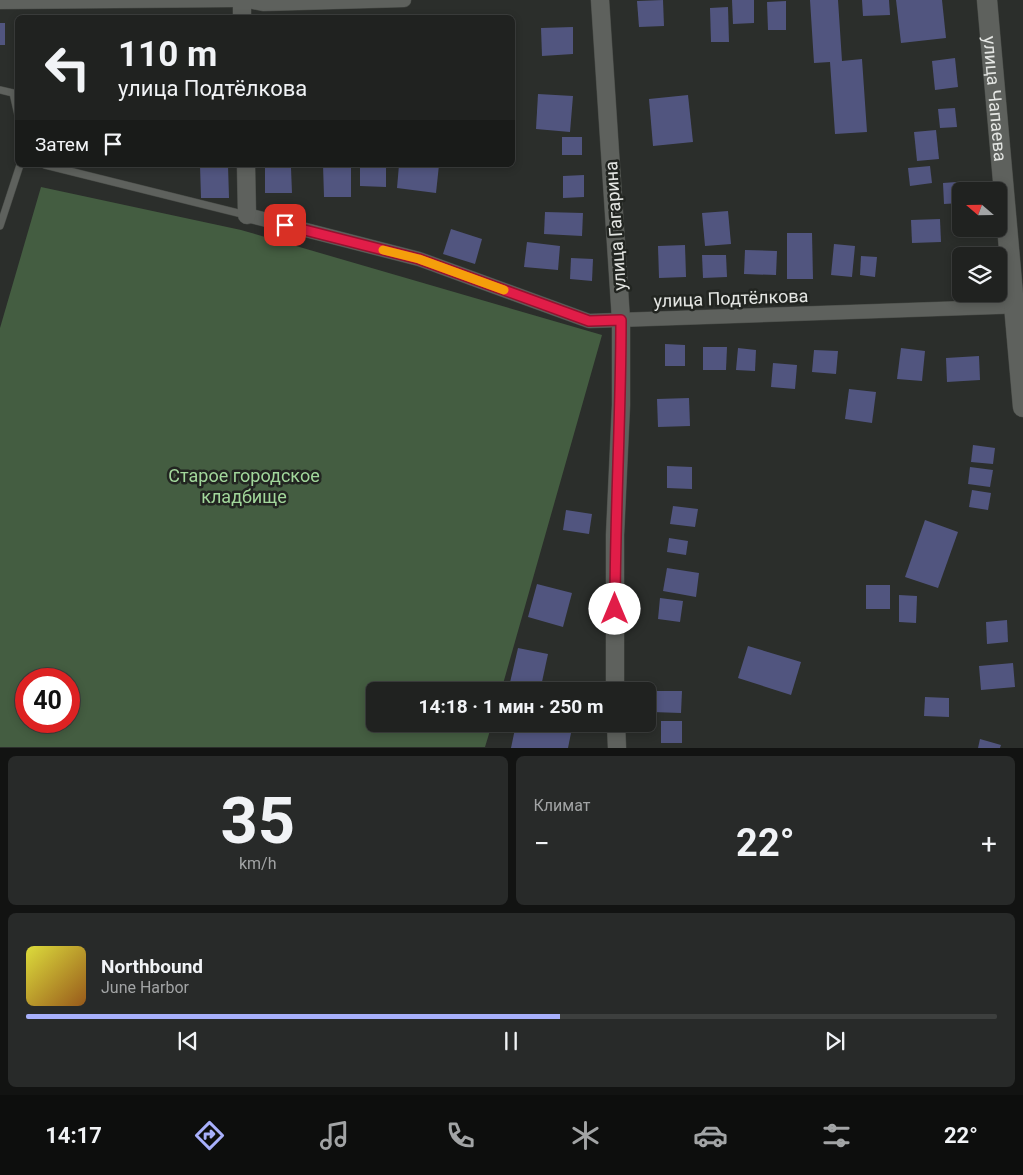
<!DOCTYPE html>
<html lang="ru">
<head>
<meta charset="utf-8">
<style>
	:root { --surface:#202220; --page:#282a29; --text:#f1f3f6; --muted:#a2a4a5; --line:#3d3f3e; --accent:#a8b0fc }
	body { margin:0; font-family:Roboto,sans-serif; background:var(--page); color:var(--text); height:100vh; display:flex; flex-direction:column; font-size:19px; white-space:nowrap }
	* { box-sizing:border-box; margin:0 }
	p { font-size:16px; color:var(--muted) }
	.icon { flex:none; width:28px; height:28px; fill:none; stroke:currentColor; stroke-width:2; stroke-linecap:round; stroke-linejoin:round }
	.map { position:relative; height:748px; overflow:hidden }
	.side { display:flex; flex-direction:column; gap:8px; padding:8px; background:#121312; flex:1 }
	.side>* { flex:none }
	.hud { position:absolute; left:15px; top:15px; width:500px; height:152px; border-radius:8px; box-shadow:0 2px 8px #0003,0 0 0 1px var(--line); background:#202220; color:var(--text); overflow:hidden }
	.needle { width:32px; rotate:290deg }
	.controls { position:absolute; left:952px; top:182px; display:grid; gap:10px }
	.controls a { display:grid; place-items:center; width:55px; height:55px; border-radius:8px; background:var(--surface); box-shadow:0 2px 8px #0003,0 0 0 1px var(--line); font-size:25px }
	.speed { position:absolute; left:15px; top:668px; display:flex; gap:10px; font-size:25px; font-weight:700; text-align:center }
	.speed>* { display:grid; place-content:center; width:65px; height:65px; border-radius:50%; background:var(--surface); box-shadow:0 2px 8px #0003,0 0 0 1px var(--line); line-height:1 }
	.speed .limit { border:8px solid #d22; background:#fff; color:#111 }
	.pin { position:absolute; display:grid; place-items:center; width:42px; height:42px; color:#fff; margin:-21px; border-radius:10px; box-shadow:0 2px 8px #0006 }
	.me { position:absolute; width:55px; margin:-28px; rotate:0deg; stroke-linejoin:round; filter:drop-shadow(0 0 4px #0008) }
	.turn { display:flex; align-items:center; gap:18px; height:105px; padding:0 20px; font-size:22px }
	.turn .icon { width:65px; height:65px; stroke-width:2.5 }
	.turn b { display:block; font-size:35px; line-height:42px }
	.then { display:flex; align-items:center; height:48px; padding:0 20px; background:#0003; gap:10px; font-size:19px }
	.big { font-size:38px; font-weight:700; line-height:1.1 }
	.side .tile { flex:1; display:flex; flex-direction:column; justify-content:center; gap:8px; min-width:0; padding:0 18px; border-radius:8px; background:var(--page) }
	.side .dial { align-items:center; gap:0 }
	.dial b { font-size:65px; line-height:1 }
	.song { display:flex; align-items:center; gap:15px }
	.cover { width:60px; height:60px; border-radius:8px; background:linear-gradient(135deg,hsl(60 70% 55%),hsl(30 70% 35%)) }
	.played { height:5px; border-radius:2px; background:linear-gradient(90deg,var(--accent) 55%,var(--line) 55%) }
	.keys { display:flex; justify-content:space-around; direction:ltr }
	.heat { display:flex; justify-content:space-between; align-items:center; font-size:28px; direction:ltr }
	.side .tiles { flex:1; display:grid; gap:8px; grid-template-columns:1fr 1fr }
	.tile:last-child { grid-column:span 2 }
	.trip { position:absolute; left:366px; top:682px; width:290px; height:50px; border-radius:8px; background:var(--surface); box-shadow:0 2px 8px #0003,0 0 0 1px var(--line); font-weight:700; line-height:50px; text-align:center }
	.dock { display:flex; height:80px; justify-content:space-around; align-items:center; background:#0d0e0d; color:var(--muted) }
	.dock .icon { width:35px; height:35px }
	.dock .selected { color:var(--accent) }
	.dock b { font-size:22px; color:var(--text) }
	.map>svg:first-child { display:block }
</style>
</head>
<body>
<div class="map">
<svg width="1023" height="748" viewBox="0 0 1023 748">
	<rect width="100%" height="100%" fill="#2b2e2b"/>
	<path fill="#445d41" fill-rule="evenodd" d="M41 187 241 230 602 335 501 691H375V724H492L485 747H0V328ZM26 679H69V721H26Z"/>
	<g fill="#51557f">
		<polygon points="663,0 664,26 639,27 637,1"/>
		<polygon points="732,0 754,0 754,23 733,24"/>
		<polygon points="810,0 838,0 842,61 862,59 867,132 835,134 830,62 814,63"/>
		<polygon points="862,0 889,0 890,15 863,16"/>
		<polygon points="896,0 942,0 946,38 901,43"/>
		<polygon points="786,1 786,30 768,30 767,2"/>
		<polygon points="728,7 729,42 711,42 710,8"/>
		<rect x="0" y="23" width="5" height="22"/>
		<polygon points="573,27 573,54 542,56 541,28"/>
		<polygon points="955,58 958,87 935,90 932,61"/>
		<polygon points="538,94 573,96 570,132 536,129"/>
		<polygon points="688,95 693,142 653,146 649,99"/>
		<polygon points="955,108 957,127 940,128 938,109"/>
		<polygon points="936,130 939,159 917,161 914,132"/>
		<rect x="562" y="137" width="20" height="18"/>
		<polygon points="200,165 228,165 229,198 201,198"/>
		<polygon points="323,165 351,165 351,197 324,197"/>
		<polygon points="360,165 386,165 386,187 360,186"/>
		<polygon points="399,165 439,165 436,193 397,188"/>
		<polygon points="930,166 932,183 910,186 908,168"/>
		<polygon points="265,168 291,168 292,193 265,193"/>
		<polygon points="584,175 584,197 563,198 563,176"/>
		<polygon points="970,181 970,191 961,191 961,203 944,204 943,183"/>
		<polygon points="728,211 731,244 705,246 702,213"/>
		<polygon points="545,212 583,213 582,236 544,234"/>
		<polygon points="940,219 941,242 912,243 911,220"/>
		<polygon points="451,229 482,239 475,264 443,254"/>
		<polygon points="787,233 812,233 813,279 787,279"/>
		<polygon points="527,242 560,246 558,270 524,267"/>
		<polygon points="834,244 855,246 852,277 831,275"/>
		<polygon points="685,245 686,277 659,278 658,246"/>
		<polygon points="745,250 777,251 776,275 744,274"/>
		<polygon points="975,254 975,256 961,256 961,275 953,275 952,255"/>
		<polygon points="702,255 726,255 727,277 703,278"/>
		<polygon points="861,256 877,257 875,277 860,275"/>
		<polygon points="571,258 593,259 592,281 570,279"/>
		<polygon points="665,344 685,345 685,366 665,366"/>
		<polygon points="703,347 727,347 726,370 703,370"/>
		<polygon points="738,348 756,350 755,371 736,370"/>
		<polygon points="901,348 925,351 922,381 897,379"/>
		<polygon points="814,350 838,351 836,374 812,372"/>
		<polygon points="979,356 980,380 947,382 946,358"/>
		<polygon points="773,363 797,365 795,389 771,387"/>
		<polygon points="849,389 876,392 872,423 845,419"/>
		<polygon points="689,398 690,426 658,427 657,399"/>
		<polygon points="973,445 995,448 993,464 971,462"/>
		<polygon points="667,466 692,467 692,489 667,488"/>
		<polygon points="970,467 993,470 990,487 968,484"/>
		<polygon points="972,490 991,493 988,510 969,507"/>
		<polygon points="673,506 698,509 695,527 670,524"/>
		<polygon points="566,510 592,514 589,534 563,530"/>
		<polygon points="925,520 958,532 938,588 905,577"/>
		<polygon points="669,538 688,541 686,555 667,552"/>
		<polygon points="667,568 699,573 696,597 663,591"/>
		<polygon points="537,584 572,593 563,627 528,617"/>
		<rect x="866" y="585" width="24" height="24"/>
		<polygon points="899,595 917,596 916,623 899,622"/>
		<polygon points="660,598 683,601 680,622 658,619"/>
		<polygon points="1007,620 1008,642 987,644 986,622"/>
		<polygon points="748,646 801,662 791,695 738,678"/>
		<polygon points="518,648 548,654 540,691 508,691"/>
		<polygon points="1013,663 1015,687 981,690 979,666"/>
		<polygon points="653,691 682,691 681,713 652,712"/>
		<polygon points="925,697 949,698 949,717 924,716"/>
		<rect x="661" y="721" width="21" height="22"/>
		<polygon points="516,724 528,724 571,733 568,748 511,748"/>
		<polygon points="980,739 1001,745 1000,748 978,748"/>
	</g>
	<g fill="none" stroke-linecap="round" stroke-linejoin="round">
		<defs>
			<g id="service">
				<polyline points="0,90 13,93 18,115"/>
				<polyline points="45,165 246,215"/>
				<polyline points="0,226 20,165"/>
			</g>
			<g id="minor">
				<polyline points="243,0 263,4 404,0"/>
				<polyline points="0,2 233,0"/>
				<polyline points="247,215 419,259 589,321 1022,306"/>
			</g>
			<g id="tertiary">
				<polyline points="242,0 242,18"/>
				<polyline points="600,0 621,320 621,405 615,535 615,691"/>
				<polyline points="246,165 247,215"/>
				<polyline points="616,724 617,748"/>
			</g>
			<g id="secondary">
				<path id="s1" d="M987 0 1023 407"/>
			</g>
		</defs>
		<use href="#service" stroke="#464945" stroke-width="8"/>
		<use href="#minor" stroke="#464945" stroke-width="15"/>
		<use href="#tertiary" stroke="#464945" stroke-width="19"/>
		<use href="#secondary" stroke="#464945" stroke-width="21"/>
		<use href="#service" stroke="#5e615d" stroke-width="7"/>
		<use href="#minor" stroke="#5e615d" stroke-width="14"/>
		<use href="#tertiary" stroke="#5e615d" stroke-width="18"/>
		<use href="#secondary" stroke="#5e615d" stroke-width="20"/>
	</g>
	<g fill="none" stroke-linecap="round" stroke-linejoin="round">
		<defs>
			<path id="route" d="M285 225 419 259 589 321 621 320C621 417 615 513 615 609"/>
		</defs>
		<use href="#route" stroke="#92132f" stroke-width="12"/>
		<use href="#route" stroke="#e11d48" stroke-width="9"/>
		<polyline stroke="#f59e0b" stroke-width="9" points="383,250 419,259 504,290"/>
	</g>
	<g text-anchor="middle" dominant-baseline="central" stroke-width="5" stroke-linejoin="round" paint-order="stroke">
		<g font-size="18" fill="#e4e6e3" stroke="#222521">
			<text stroke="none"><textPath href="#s1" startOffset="99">улица Чапаева</textPath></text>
			<text transform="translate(615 226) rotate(-94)">улица Гагарина</text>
			<text transform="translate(731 298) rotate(-2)">улица Подтёлкова</text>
		</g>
		<g font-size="18" fill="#a2d79b" stroke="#222521">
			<text x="244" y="475">Старое городское<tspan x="244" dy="21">кладбище</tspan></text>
		</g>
	</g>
</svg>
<div class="controls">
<a><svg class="needle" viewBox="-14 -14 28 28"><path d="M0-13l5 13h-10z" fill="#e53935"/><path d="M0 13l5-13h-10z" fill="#a2a4a5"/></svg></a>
<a><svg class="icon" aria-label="layers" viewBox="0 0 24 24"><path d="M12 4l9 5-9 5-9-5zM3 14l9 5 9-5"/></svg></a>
</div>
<div class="speed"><div class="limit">40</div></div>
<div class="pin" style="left:285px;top:225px;background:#d93025"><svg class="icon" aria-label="arrive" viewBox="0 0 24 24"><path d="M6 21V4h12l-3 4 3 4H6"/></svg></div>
<svg class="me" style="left:615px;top:609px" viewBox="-20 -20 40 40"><circle r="19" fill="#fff"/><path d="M0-13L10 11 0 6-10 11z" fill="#e11d48"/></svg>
<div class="trip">14:18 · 1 мин · 250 m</div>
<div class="hud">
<div class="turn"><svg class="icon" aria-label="left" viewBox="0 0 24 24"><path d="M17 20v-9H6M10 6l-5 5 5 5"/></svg><div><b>110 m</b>улица Подтёлкова</div></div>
<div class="then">Затем<svg class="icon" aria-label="arrive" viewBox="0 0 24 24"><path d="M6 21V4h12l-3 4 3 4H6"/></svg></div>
</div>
</div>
<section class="side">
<div class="tiles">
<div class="tile dial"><b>35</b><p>km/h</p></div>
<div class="tile"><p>Климат</p>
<div class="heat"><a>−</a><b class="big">22°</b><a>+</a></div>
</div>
<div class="tile">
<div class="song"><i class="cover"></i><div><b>Northbound</b><p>June Harbor</p></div></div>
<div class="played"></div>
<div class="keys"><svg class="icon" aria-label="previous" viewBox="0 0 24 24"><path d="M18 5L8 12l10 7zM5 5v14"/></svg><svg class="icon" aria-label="pause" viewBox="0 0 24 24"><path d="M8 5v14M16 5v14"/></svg><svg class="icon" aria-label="next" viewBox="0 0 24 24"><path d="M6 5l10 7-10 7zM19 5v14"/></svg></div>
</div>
</div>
</section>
<nav class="dock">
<b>14:17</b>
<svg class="icon selected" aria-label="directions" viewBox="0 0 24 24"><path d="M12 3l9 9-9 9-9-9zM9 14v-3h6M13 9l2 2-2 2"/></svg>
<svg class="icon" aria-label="music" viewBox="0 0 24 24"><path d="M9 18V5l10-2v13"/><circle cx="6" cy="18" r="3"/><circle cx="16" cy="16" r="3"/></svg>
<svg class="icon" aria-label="phone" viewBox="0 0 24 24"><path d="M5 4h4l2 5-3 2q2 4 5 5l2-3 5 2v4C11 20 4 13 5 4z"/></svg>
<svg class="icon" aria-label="climate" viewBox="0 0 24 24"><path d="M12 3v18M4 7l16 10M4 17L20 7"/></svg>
<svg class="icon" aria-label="car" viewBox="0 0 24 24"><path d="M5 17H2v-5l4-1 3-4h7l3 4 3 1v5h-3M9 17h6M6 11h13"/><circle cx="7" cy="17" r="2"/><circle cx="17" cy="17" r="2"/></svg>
<svg class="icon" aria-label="filters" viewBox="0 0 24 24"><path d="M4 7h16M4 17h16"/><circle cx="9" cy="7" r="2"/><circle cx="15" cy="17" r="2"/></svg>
<b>22°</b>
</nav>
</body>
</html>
